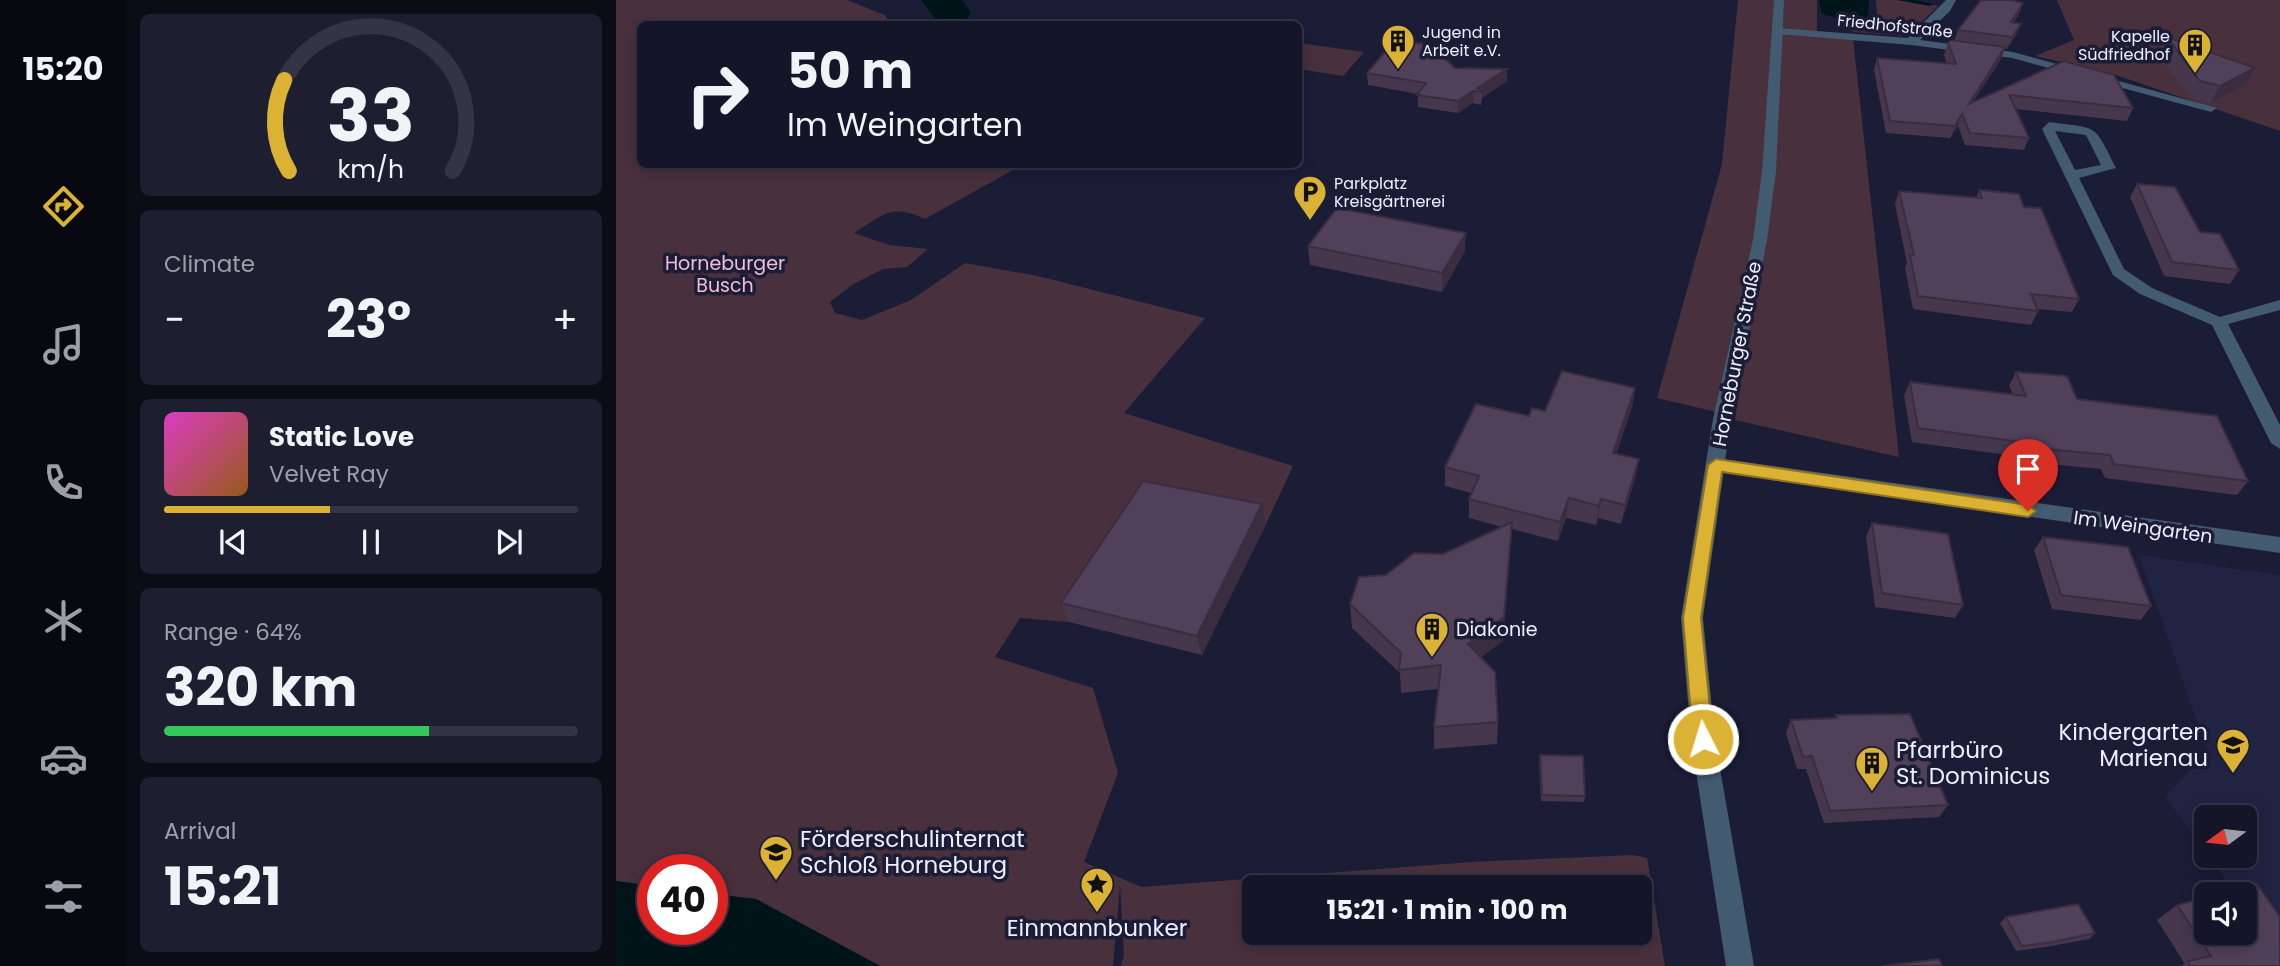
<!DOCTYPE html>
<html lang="en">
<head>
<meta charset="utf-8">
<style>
	:root { --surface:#141528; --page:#1d1e30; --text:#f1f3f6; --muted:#9d9fa8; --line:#333445; --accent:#dbb233 }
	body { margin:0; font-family:Poppins,sans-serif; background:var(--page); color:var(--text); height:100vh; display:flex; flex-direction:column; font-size:26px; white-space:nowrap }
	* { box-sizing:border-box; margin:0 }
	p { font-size:23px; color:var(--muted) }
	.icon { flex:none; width:38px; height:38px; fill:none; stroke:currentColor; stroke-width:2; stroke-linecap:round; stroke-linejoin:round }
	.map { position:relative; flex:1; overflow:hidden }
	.side { display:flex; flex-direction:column; gap:14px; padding:14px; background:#0b0c16; width:490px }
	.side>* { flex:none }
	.top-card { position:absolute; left:21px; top:21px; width:665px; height:147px; border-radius:10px; box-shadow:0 4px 18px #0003,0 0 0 2px var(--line); background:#141528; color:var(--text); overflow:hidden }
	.needle { width:46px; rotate:255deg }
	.buttons { position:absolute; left:1578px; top:805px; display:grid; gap:14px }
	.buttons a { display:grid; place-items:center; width:63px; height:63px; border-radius:10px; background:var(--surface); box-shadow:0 4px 18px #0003,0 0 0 2px var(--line); font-size:35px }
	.speed { position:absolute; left:21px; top:854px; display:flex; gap:14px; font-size:35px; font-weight:700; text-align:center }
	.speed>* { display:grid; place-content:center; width:91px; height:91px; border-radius:50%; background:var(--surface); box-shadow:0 4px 18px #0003,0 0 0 2px var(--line); line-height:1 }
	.speed .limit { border:10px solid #d22; background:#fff; color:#111 }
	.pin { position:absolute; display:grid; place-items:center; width:60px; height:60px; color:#fff; margin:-72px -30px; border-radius:50% 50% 50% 0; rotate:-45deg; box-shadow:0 0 7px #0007 }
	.pin .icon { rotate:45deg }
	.me { position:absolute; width:77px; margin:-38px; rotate:355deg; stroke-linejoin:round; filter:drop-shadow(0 0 5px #0008) }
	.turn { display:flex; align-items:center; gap:24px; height:147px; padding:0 35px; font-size:32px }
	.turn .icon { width:91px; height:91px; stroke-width:2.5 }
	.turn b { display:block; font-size:49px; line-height:60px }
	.big { font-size:52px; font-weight:700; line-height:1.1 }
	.side .card { flex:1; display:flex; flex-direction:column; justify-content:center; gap:10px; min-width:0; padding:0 24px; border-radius:10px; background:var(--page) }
	.side .dial { align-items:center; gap:0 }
	.dial svg { height:182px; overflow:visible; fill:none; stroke:var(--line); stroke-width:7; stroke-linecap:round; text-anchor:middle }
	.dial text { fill:var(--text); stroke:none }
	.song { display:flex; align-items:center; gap:21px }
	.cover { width:84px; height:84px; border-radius:10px; background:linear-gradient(135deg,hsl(310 70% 55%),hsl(30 70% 35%)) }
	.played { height:7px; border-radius:4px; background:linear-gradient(90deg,var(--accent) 40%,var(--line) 40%) }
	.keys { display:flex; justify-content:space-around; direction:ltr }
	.heat { display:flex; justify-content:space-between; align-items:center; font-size:38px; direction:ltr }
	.charge { height:10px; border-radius:5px; background:linear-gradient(90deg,#34c759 64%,var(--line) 0) }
	.trip { position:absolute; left:626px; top:875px; width:410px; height:70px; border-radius:10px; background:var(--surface); box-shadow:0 4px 18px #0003,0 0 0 2px var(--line); font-weight:700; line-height:70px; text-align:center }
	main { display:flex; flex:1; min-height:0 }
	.menu { display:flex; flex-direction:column; width:126px; justify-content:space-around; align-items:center; background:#080810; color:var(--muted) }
	.menu .icon { width:49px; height:49px }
	.menu .current { color:var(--accent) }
	.menu b { font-size:32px; color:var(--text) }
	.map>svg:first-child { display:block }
</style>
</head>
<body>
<main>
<nav class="menu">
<b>15:20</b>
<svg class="icon current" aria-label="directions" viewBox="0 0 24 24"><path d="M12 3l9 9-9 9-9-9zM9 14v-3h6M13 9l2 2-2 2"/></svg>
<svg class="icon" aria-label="music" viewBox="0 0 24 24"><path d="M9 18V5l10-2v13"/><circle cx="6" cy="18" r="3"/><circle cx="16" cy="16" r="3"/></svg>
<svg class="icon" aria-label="phone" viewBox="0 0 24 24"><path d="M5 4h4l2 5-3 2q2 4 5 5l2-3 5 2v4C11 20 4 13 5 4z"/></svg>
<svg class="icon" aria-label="climate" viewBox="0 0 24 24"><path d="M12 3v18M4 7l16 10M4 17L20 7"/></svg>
<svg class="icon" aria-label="car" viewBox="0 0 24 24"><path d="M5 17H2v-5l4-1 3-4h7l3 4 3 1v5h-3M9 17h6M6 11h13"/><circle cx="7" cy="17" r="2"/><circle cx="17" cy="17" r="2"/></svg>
<svg class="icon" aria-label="filters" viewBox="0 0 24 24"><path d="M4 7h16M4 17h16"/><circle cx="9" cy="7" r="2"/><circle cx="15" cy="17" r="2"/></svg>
</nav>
<section class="side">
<div class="card dial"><svg viewBox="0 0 100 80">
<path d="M14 69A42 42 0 1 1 86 69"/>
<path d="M14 69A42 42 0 0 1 12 29" stroke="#dbb233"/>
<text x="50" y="56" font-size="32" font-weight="700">33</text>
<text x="50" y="72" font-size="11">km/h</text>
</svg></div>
<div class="card"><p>Climate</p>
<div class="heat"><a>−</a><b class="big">23°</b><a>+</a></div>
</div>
<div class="card">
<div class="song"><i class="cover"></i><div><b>Static Love</b><p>Velvet Ray</p></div></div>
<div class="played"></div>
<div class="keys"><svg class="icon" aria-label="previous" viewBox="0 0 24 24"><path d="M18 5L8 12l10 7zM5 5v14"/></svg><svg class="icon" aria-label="pause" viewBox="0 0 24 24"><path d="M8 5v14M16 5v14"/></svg><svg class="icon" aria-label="next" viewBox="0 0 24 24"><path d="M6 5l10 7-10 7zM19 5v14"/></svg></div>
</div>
<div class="card"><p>Range · 64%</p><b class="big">320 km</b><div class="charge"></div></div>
<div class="card"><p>Arrival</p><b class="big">15:21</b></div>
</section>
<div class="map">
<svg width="1664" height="966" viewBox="0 0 1664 966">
	<rect width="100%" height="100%" fill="#1b1c36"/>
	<polygon fill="#212343" points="1523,555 1664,575 1664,959 1629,894 1620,894 1592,856 1629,856 1629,817 1591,817 1591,854 1549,797 1592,753"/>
	<g fill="#49303d" fill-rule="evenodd">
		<path d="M0 0H231L269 15 276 24H24V164L406 165 309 219C275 203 267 215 238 233L273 245 312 249 291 267 267 269 236 285 214 302 219 313 246 320 295 300 349 263 422 276 589 318 508 413 677 466 650 524 533 501 453 622 404 618 379 657 477 688 502 773 468 862 525 887 855 862 1017 855 1031 858 1049 966H505L508 955 504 885 497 966H264L140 899 96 894V870H37V886L0 881ZM639 887H1024V933H639Z"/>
		<polygon points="1122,0 1201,0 1201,35 1237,38 1283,457 1119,420 1145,240 1117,416 1041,398 1106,164"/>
		<polygon points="1260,0 1291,0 1322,6 1291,36 1237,32 1235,21 1256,18 1261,13"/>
		<polygon points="1441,0 1664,0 1664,131 1494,73 1419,56 1458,40"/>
		<polygon points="682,43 683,43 748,52 727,76 683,69"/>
	</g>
	<g fill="#00151a">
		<polygon points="1203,0 1253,0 1252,17 1239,21 1206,14"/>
		<polygon points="0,881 37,886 37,929 96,929 96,894 140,899 264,966 0,966"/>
	</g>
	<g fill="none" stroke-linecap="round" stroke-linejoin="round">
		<polygon fill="#00151a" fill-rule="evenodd" points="1281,0 1299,0 1317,4 1314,6"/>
		<polygon fill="#00151a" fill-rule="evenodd" points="305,0 346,0 355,13 349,21 333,24 321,21"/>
		<g fill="#425b71" fill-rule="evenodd">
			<polygon points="1330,0 1340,0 1334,11 1304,40 1397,52 1601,108 1595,112 1396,58 1295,45 1162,34 1156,31 1162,28 1292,38"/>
			<path d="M1433 122C1483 129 1477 122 1500 168L1463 178 1508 269 1536 288 1604 317 1664 300V310L1612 324 1664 425V449L1655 443 1596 325 1524 294 1497 275 1426 129ZM1439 131 1470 135 1485 165 1459 170Z"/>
			<polygon points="1100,458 1664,537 1664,553 1093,470 1091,465 1093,460"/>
		</g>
		<polygon fill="#425b71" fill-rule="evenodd" points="1158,0 1168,0 1160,171 1151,240 1115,419 1087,618 1099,739 1138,966 1110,966 1075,739 1065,618 1097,419 1137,240 1146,171"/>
	</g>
	<g fill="#46374d">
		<polygon points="1407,3 1403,14 1398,22 1405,24 1400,35 1391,49 1389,48 1385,59 1357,102 1448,61 1517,108 1511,121 1400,109 1413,138 1408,150 1349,145 1342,126 1334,138 1270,133 1258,70 1261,58 1331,64 1328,55 1332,43 1338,41 1342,30"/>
		<polygon points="1551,37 1639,68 1629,85 1594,103 1575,98 1542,54"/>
		<polygon points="839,68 891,69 891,81 866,98 865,105 857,103 842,113 802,107 802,94 752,85 751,73"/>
		<polygon points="1521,184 1584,232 1623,270 1614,284 1548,276 1514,197"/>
		<polygon points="1363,190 1408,207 1463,299 1456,312 1421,309 1422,311 1415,325 1297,309 1289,268 1291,263 1279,204 1283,191 1360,198"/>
		<polygon points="692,246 849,251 826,292 694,265"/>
		<polygon points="1400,372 1461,399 1632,481 1621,495 1489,478 1485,469 1422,463 1420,459 1296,442 1288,395 1294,382 1397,394 1393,386"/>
		<polygon points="1019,388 1016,407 1000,454 1023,459 1019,479 1005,524 982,518 980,525 950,518 942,541 896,529 887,641 865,657 882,722 881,744 818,749 818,727 822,689 785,693 784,673 736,628 734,604 770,575 827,554 886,527 853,518 853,499 855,493 829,486 829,467 913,416"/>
		<polygon points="646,504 650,524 586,655 453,622 445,603"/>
		<polygon points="1256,523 1347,605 1339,618 1259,607 1250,537"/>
		<polygon points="1427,537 1535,606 1525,620 1436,609 1418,550"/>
		<polygon points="1220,715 1332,805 1323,817 1208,823 1190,769 1181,769 1170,733 1175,720 1219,718"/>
		<polygon points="924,755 969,796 968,802 925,801 923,762"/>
		<polygon points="1561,905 1664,966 1566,966 1569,964 1541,920"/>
		<polygon points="1390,917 1479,933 1473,939 1430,947 1400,951 1384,923"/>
	</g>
	<g fill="#392d3f">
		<polygon points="1407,3 1403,14 1391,33 1395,22"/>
		<polygon points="1405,24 1400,35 1391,49 1396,37"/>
		<polygon points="1389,47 1385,59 1348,116 1353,104"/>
		<polygon points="1639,68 1629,85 1594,103 1604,86"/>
		<polygon points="891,69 891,81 866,98 866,92 861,88"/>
		<polygon points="857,91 857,103 842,113 842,101"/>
		<polygon points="1346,114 1342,126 1334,138 1339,126"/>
		<polygon points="850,233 849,251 826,292 826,273"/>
		<polygon points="1019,388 1016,407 994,473 997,453"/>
		<polygon points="1023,459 1019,479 1005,524 1009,505"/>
		<polygon points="953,498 950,518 942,541 944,522"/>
		<polygon points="985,499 982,518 980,525 983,506"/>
		<polygon points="646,504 650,524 586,655 581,636"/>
		<polygon points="896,522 887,641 851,667 852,644"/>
	</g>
	<g fill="#51405a" stroke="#392d3f" stroke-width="2">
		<polygon points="1365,0 1394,0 1407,3 1395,22 1405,24 1396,37 1342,30"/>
		<polygon points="1551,37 1639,68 1604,86 1584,81"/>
		<polygon points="779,40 814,45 839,68 891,69 861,88 866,92 857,91 842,101 801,95 810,83 751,73"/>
		<polygon points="1334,40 1389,47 1353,104 1448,61 1498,75 1517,108 1393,95 1413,138 1354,133 1346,114 1339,126 1274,121 1261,58 1340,64 1332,43"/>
		<polygon points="1521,184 1559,187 1584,232 1604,234 1623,270 1556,262"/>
		<polygon points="1363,190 1403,194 1408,207 1425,208 1463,299 1415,294 1422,311 1302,296 1294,255 1298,255 1283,191 1366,198"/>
		<polygon points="721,208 850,233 826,273 692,246"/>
		<polygon points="946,371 1019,388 997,453 1023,459 1009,505 985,499 983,506 953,498 944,522 853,499 863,476 829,467 860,404 913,416 916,408 929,411"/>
		<polygon points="1400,372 1451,376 1461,399 1601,416 1632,481 1498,464 1494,455 1430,449 1428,445 1302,428 1294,382 1410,396"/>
		<polygon points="527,481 646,504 581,636 445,603"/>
		<polygon points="896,522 888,617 852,644 879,672 882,722 818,727 825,665 783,670 785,653 734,604 743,577 770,575 798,553 827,554"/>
		<polygon points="1256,523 1332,534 1347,605 1266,593"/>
		<polygon points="1427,537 1512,547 1535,606 1445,595"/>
		<polygon points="1294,714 1332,805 1214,811 1196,756 1187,757 1175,720 1221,718 1220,715"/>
		<polygon points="924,755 967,756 969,796 926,795"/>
		<polygon points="1641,884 1664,917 1664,966 1574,966 1572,961 1595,956 1561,905 1591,897 1591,933 1629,933 1629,894 1602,894"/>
		<polygon points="1462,904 1479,933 1437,942 1406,946 1390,917"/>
		<polygon points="1323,959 1326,966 1267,966"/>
	</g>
	<polygon fill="#dbb233" stroke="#8e7421" stroke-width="2" points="1100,459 1412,505 1420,511 1412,517 1106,472 1085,618 1097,739 1094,746 1087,748 1080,746 1077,739 1067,618 1092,465"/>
	<defs>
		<symbol id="building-pin" viewBox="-11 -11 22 30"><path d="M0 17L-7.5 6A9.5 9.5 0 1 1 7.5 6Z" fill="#dbb233" stroke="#1b1c36"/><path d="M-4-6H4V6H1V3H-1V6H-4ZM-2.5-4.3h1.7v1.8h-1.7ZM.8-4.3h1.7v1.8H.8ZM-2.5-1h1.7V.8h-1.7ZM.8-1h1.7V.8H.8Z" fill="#111"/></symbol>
		<symbol id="parking-pin" viewBox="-11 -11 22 30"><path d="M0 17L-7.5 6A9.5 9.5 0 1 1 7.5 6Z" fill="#dbb233" stroke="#1b1c36"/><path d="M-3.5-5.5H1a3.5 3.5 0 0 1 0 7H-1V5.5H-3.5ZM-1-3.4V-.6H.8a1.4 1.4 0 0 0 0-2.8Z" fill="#111"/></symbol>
		<symbol id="school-pin" viewBox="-11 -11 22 30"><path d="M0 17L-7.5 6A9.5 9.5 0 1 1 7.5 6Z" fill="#dbb233" stroke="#1b1c36"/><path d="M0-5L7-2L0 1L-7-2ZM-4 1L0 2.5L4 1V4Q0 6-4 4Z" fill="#111"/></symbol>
		<symbol id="sight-pin" viewBox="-11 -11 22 30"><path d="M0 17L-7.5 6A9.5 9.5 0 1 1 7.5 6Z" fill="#dbb233" stroke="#1b1c36"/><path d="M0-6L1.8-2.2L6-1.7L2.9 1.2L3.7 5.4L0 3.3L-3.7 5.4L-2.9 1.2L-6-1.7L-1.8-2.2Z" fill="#111"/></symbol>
	</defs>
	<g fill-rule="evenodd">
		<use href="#building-pin" x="763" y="22" width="38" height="52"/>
		<use href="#building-pin" x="1560" y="26" width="38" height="52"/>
		<use href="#parking-pin" x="675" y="173" width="38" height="52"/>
		<use href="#building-pin" x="797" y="610" width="38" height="52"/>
		<use href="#school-pin" x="1598" y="726" width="38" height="52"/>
		<use href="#building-pin" x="1237" y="744" width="38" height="52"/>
		<use href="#school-pin" x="141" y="833" width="38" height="52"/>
		<use href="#sight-pin" x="462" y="865" width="38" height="52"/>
	</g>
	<g text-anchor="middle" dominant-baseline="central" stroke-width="7" stroke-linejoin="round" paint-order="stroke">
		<g font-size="16" fill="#eceefd" stroke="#1b1c36">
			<text transform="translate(1279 26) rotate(6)">Friedhofstraße</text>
		</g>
		<g font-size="16" fill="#eceefd" stroke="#1b1c36" text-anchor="start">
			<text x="806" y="32">Jugend in<tspan x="806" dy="18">Arbeit e.V.</tspan></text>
			<text x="1554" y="36" text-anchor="end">Kapelle<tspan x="1554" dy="18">Südfriedhof</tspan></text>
			<text x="718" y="183">Parkplatz<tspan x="718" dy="18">Kreisgärtnerei</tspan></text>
		</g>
		<g font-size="19" fill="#f6bdd9" stroke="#1b1c36">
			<text x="109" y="263">Horneburger<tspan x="109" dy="22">Busch</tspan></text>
		</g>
		<g font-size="19" fill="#eceefd" stroke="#1b1c36">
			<text transform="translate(1121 354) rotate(-79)">Horneburger Straße</text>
			<text transform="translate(1527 527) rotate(8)">Im Weingarten</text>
		</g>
		<g font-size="19" fill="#eceefd" stroke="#1b1c36" text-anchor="start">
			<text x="840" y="629">Diakonie</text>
		</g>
		<g font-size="23" fill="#eceefd" stroke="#1b1c36" text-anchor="start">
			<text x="1592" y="732" text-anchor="end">Kindergarten<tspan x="1592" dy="26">Marienau</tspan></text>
			<text x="1280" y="750">Pfarrbüro<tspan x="1280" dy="26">St. Dominicus</tspan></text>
			<text x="184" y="839">Förderschulinternat<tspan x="184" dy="26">Schloß Horneburg</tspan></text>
			<text x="481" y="928" text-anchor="middle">Einmannbunker</text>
		</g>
	</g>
</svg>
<div class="buttons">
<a><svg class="needle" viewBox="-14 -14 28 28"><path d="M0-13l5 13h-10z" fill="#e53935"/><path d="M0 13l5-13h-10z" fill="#9d9fa8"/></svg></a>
<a><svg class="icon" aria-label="sound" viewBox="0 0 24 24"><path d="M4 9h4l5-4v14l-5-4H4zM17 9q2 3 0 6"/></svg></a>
</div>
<div class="speed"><div class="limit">40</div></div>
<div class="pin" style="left:1412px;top:511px;background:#d93025"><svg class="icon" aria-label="arrive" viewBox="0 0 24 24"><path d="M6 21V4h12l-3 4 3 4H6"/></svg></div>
<svg class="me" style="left:1087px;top:739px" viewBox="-20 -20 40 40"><circle r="17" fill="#dbb233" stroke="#fff" stroke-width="3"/><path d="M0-11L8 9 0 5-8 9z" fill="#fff"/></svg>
<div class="trip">15:21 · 1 min · 100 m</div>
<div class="top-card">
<div class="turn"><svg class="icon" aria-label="right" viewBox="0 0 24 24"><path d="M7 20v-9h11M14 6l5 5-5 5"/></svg><div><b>50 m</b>Im Weingarten</div></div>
</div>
</div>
</main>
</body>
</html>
